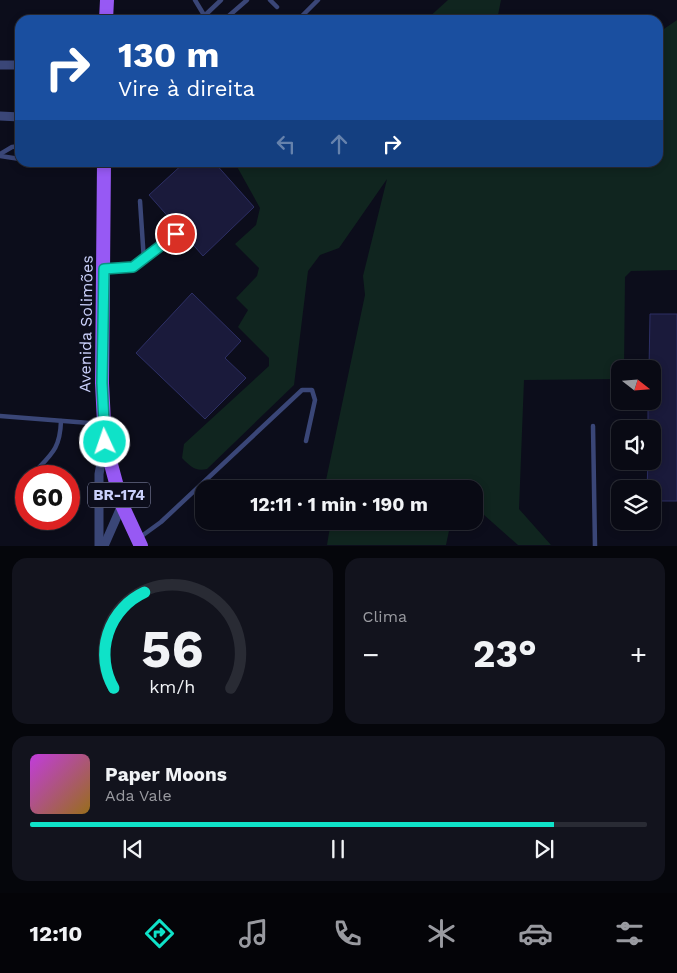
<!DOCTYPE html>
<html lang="pt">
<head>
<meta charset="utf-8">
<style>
	:root { --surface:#090a14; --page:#12131d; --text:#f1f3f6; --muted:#999aa0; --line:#292b34; --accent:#0fe2c8 }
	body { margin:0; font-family:"Work Sans",sans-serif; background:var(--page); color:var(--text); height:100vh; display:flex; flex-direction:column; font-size:19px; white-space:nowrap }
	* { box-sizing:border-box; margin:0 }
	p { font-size:16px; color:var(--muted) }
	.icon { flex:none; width:28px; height:28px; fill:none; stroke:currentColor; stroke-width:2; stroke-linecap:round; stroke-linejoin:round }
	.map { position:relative; height:546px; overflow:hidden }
	.drawer { display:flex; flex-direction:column; gap:12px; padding:12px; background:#05060b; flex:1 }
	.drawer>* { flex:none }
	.hud { position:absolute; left:15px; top:15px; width:648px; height:152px; border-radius:15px; box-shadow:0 2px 8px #0003,0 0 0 1px var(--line); background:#1a4fa0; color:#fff; overflow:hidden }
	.needle { width:32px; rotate:107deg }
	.buttons { position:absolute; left:611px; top:360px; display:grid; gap:10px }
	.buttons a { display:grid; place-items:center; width:50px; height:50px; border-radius:10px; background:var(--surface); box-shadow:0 2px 8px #0003,0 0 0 1px var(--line); font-size:25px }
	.speed { position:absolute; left:15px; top:465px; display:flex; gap:10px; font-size:25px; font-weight:700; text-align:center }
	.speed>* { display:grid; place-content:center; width:65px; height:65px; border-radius:50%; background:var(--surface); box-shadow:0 2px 8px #0003,0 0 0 1px var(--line); line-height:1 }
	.speed .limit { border:8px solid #d22; background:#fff; color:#111 }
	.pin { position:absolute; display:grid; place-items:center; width:42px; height:42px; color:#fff; margin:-21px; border:2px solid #fff; border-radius:50%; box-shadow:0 1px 5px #0007 }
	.me { position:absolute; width:55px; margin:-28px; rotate:357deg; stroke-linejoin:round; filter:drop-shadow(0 0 4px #0008) }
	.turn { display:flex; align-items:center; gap:18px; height:105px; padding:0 20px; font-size:22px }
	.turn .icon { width:65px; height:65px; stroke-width:2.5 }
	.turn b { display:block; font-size:35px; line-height:42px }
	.lanes { display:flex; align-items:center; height:48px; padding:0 20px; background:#0003; justify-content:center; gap:25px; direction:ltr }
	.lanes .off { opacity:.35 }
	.big { font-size:38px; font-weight:700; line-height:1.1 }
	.drawer .widget { flex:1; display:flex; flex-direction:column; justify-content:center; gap:8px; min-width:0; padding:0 18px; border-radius:15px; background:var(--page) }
	.drawer .dial { align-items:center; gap:0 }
	.dial svg { height:130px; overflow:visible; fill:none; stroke:var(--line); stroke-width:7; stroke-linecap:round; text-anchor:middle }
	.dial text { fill:var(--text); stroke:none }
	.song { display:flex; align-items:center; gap:15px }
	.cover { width:60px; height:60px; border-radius:8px; background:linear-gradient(135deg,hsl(290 70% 55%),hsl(40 70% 35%)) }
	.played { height:5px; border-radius:2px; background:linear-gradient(90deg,var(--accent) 85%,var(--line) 85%) }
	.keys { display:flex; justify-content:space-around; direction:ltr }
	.heat { display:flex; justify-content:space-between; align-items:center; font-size:28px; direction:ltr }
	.drawer .tiles { flex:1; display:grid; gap:12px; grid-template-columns:1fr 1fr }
	.widget:last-child { grid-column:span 2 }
	.trip { position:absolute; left:195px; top:480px; width:288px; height:50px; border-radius:15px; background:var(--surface); box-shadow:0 2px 8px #0003,0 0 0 1px var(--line); font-weight:700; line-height:50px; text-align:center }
	.tab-bar { display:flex; height:80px; justify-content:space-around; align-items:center; background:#040408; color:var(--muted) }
	.tab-bar .icon { width:35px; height:35px }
	.tab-bar .selected { color:var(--accent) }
	.tab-bar b { font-size:22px; color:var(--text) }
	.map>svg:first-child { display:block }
</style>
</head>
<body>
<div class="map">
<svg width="677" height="546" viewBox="0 0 677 546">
	<rect width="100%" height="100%" fill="#0c0d1b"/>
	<g fill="#10251f">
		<polygon points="448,0 501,0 497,20 426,20"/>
		<path d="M677 20V270L631 271 625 277 624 369H620V379L524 380 519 509 551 545H518L474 506V489H332L325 485 365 295 363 276 387 179 339 248 320 255 308 271 294 385 207 469C195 472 190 466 182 458L184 444 269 366V358L238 327 248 310 236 298 257 276 259 268 235 244 256 225 260 208 235 163 658 162V33Z"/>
		<polygon points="331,521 451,521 446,545 327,545"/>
	</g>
	<g fill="#1a1a3b" stroke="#2d2f65">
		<polygon points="185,162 214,162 254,207 203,256 149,195"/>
		<polygon points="192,293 241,341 225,358 246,378 205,419 136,353"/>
		<polygon points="650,314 677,314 677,501 652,501 652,489 647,489 648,461 652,461 652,429 648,429 648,401 652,401 652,369 649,369"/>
	</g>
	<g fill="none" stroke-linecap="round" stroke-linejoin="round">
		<g stroke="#3a4677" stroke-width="4.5">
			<polyline points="195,0 207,20"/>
			<polyline points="270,0 277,7"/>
			<polyline points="200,20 221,0"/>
			<polyline points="224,20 247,0"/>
			<polyline points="298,20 318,0"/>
			<polyline points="0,154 12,147 20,146"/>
			<polyline points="0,156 20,159"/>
			<polyline points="140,201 144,261"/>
			<polyline points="106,269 133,267 176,234"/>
			<polyline points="0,416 102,424"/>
			<polyline points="593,426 595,546"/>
			<path d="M31 476C50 455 60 451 61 421"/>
			<polyline points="20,487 26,481"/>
			<polyline points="139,538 161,522 302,390 312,390 315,400 306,441"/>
		</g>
		<g stroke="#3a4677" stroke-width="9">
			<polyline points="0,65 20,65"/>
			<polyline points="0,116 20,117"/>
			<polyline points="99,546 99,474 104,447"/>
			<polyline points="104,546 122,505"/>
		</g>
		<g stroke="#9759f4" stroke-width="14">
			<polyline points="106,20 107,0"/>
			<polyline points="104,162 102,383 105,442 122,505 141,546"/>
		</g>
	</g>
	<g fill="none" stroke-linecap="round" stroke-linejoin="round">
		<defs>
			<polyline id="route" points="105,442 102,383 104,269 133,267 176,234"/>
		</defs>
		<use href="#route" stroke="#0a9382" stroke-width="12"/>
		<use href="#route" stroke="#0fe2c8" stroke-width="9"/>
	</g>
	<g text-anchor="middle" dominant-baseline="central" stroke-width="5" stroke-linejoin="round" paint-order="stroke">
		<rect fill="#0c0d1b" stroke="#9196b8" stroke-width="1" x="88" y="482.5" width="62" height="25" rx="4"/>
		<g font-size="15" font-weight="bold" fill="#cad0fb">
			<text x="119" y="495">BR-174</text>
		</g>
		<g font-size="16" fill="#cad0fb" stroke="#0c0d1b">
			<text transform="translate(86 324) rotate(-89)">Avenida Solimões</text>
		</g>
	</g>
</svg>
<div class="buttons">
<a><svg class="needle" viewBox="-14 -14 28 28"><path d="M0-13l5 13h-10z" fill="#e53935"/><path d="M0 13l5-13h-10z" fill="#999aa0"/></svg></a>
<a><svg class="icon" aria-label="sound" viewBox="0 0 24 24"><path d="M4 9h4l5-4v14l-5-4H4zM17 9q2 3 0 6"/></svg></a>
<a><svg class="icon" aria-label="layers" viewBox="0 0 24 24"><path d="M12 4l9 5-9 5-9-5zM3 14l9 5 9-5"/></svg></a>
</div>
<div class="speed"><div class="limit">60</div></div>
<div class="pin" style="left:176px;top:234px;background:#d93025"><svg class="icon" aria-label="arrive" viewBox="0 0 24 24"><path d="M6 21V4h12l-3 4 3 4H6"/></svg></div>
<svg class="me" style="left:105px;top:442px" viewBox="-20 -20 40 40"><circle r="17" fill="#0fe2c8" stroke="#fff" stroke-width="3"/><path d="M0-11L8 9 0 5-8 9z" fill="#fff"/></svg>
<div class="trip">12:11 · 1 min · 190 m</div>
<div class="hud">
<div class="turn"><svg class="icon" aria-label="right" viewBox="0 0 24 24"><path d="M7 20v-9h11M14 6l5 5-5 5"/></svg><div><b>130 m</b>Vire à direita</div></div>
<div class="lanes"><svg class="icon off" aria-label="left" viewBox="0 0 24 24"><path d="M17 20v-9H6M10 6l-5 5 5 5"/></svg><svg class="icon off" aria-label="ahead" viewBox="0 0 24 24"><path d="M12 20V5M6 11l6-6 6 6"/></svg><svg class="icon" aria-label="right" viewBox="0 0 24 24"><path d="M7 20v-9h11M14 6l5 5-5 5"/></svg></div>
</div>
</div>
<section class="drawer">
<div class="tiles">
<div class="widget dial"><svg viewBox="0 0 100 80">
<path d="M14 69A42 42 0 1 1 86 69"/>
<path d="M14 69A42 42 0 0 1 33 10" stroke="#0fe2c8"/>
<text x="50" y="56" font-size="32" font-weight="700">56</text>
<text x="50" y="72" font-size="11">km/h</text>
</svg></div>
<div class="widget"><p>Clima</p>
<div class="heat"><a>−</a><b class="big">23°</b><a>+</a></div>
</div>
<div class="widget">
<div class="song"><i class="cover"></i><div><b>Paper Moons</b><p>Ada Vale</p></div></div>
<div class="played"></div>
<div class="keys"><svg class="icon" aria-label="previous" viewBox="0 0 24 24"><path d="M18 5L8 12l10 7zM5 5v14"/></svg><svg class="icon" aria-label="pause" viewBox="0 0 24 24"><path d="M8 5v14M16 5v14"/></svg><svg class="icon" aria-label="next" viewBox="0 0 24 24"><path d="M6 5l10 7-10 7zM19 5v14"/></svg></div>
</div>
</div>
</section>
<nav class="tab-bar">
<b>12:10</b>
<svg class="icon selected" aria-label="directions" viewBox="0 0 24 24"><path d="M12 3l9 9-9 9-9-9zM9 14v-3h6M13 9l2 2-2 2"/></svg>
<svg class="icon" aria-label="music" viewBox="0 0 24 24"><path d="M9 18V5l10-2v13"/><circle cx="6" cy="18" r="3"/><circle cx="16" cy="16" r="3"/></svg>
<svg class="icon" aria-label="phone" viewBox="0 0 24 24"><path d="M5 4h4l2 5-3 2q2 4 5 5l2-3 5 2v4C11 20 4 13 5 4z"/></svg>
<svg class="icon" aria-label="climate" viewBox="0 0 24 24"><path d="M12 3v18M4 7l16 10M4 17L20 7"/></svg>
<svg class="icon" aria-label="car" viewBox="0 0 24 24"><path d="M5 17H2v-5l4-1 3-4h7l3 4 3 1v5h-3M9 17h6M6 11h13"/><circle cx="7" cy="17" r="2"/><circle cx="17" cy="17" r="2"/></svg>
<svg class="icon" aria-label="filters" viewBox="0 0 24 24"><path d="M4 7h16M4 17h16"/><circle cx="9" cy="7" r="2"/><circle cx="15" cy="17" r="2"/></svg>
</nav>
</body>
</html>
